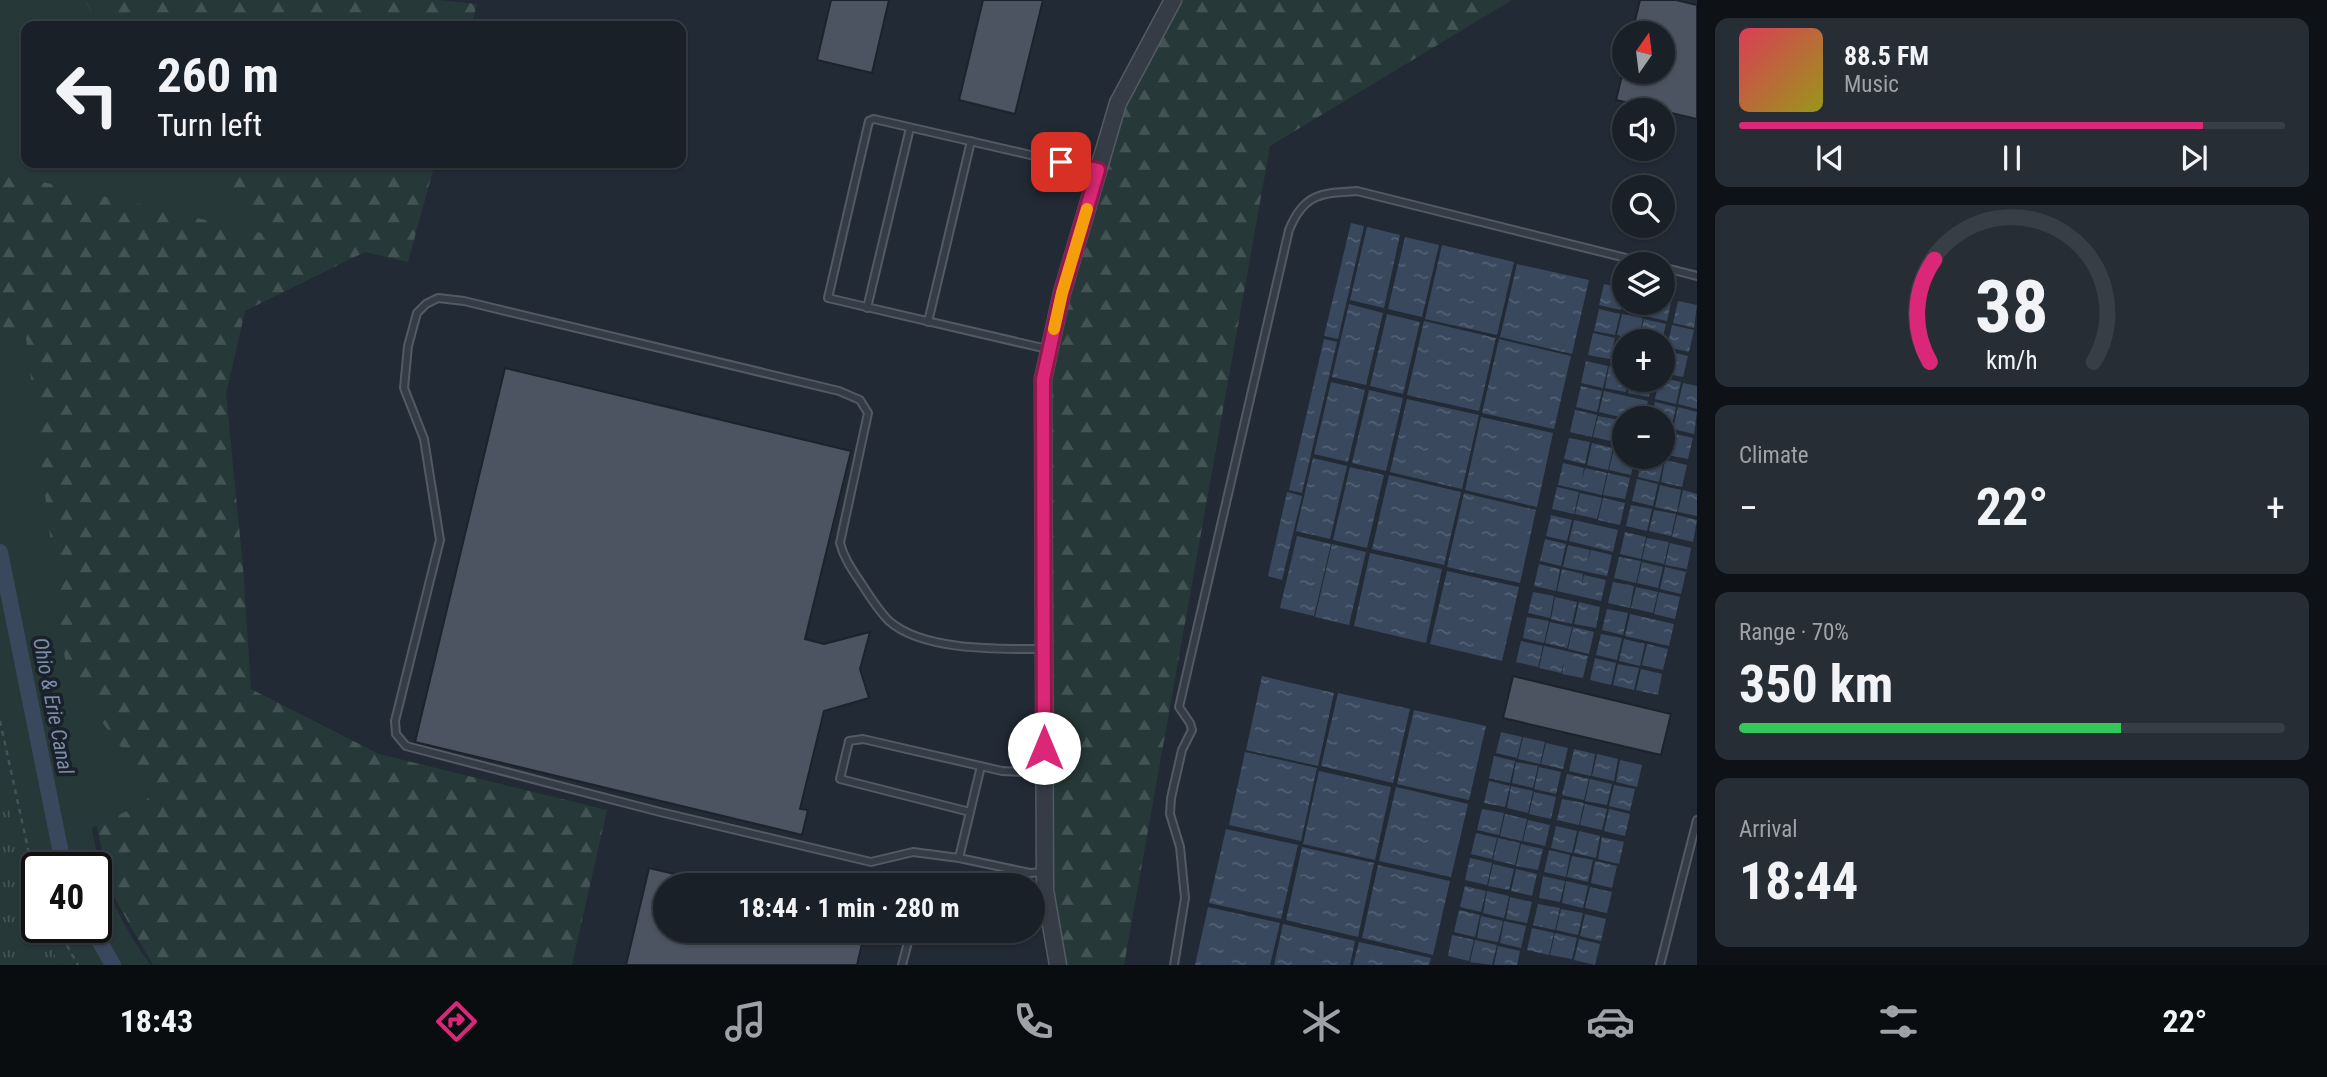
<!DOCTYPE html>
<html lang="en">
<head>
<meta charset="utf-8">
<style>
	:root { --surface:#1a2028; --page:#272d34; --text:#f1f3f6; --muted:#9fa3a8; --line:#383e45; --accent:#db2777 }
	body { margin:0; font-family:"Roboto Condensed",sans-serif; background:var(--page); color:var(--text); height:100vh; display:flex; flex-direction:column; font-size:26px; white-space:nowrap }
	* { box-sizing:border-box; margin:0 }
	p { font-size:23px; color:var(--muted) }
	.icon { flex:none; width:38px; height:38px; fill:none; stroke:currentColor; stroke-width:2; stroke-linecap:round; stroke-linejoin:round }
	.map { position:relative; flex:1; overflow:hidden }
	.details { display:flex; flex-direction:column; gap:18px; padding:18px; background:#0e1216; width:630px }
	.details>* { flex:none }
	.banner { position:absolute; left:21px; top:21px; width:665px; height:147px; border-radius:14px; box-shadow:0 2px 5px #0004,0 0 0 2px var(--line); background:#1a2028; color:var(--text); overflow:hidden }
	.needle { width:46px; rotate:14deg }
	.buttons { position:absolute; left:1612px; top:21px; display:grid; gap:14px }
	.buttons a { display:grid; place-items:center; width:63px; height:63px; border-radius:50%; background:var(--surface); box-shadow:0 2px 5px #0004,0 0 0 2px var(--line); font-size:35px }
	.speed { position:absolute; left:21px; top:852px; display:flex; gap:14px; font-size:35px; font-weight:700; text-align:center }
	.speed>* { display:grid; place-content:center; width:91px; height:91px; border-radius:50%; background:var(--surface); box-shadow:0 2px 5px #0004,0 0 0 2px var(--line); line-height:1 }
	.speed .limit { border:4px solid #111; border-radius:10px; background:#fff; color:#111 }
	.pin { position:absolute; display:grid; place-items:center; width:60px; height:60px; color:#fff; margin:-30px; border-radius:14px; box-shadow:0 4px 10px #0006 }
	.me { position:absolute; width:77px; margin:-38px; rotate:0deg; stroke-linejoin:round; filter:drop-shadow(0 0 5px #0008) }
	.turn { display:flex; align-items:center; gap:24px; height:147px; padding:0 21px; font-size:32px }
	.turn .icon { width:91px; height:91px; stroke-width:2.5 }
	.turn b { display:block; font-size:49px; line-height:60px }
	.big { font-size:52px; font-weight:700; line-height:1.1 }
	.details .tile { flex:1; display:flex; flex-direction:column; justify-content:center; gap:10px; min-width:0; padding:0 24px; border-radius:14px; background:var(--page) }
	.details .dial { align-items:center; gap:0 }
	.dial svg { height:182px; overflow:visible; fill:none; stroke:var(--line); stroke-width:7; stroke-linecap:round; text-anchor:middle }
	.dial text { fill:var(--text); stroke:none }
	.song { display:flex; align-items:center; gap:21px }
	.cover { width:84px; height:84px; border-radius:10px; background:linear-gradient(135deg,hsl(350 70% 55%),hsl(60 70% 35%)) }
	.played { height:7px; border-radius:4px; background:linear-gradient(90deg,var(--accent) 85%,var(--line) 85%) }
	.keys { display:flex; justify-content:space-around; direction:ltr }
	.heat { display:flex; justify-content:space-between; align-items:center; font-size:38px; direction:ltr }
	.charge { height:10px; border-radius:5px; background:linear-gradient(90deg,#34c759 70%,var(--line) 0) }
	.trip { position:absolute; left:653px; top:873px; width:392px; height:70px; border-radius:35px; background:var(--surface); box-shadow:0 2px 5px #0004,0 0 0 2px var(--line); font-weight:700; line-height:70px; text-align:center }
	.tabs { display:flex; height:112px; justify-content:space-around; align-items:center; background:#0a0d10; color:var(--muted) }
	.tabs .icon { width:49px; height:49px }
	.tabs .active { color:var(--accent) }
	.tabs b { font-size:32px; color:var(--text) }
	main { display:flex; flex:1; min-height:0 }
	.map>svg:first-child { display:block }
</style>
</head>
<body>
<main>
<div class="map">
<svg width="1697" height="965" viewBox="0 0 1697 965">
	<defs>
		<pattern id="grass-tufts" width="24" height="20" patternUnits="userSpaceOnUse" patternTransform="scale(1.75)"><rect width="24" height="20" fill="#273838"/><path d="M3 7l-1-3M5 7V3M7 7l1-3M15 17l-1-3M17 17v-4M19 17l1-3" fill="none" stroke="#445353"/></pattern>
		<pattern id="forest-firs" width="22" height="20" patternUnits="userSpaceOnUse" patternTransform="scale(1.75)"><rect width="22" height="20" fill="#273838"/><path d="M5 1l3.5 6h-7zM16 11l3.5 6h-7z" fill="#445353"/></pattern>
		<pattern id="water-ripples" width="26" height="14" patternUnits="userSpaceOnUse" patternTransform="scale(1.75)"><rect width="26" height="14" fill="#39485d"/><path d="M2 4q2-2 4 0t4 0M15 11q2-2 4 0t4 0" fill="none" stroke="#536073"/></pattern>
	</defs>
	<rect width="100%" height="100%" fill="#222a35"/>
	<polygon fill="url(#grass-tufts)" points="0,653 37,868 37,928 73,928 96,965 0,965"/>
	<g fill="url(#forest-firs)">
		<polygon points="0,0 439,0 477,4 471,26 26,26 26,163 435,163 408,262 365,252 245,311 226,394 243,567 251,689 379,754 607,810 572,965 153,965 111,892 0,380"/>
		<polygon points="1173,0 1512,0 1270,146 1124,965 1058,965 1045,890 1043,379 1118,103"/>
	</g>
	<g fill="#273838">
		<polygon points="0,0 84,0 101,26 26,26 26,163 197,163 238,203 291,240 0,172"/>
		<path d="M0 328 26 338 67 676 155 792 143 803 92 828C99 878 120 924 151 965H58L46 928H96V868H37V901L8 806 0 767Z"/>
	</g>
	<g fill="url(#water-ripples)">
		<polygon points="1351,223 1364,226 1338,339 1324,336"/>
		<polygon points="1367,227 1400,235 1384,308 1350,300"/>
		<polygon points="1405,237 1439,245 1422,317 1388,309"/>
		<polygon points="1442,245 1514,262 1497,335 1425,319"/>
		<polygon points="1517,264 1589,280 1572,354 1500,337"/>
		<polygon points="1604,284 1624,288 1621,310 1599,305"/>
		<polygon points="1663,297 1672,299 1667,321 1645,316 1648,303 1662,303"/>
		<polygon points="1678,301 1697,305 1694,328 1673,323"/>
		<polygon points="1349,304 1383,313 1366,385 1332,377"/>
		<polygon points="1599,309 1620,314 1615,335 1594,331"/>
		<polygon points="1387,314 1420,322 1403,394 1370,386"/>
		<polygon points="1622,314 1643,318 1638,340 1617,335"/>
		<polygon points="1644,319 1666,324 1662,341 1639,341"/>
		<polygon points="1424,321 1496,338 1479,411 1407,395"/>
		<polygon points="1672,325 1694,330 1689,352 1667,347"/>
		<polygon points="1593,333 1615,338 1610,359 1588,355"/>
		<polygon points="1324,339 1337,342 1302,493 1289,490"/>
		<polygon points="1499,339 1571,356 1554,429 1482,413"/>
		<polygon points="1667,351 1688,356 1683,377 1663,373"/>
		<polygon points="1586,361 1608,366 1603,388 1581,383"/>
		<polygon points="1609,366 1624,369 1624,380 1629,380 1626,392 1605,388"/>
		<polygon points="1663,378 1681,382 1676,404 1655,399 1659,380"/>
		<polygon points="1630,380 1653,380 1649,397 1628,393"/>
		<polygon points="1331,382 1365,390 1348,462 1314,454"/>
		<polygon points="1683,383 1697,386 1697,409 1678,404"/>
		<polygon points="1581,386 1602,391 1597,412 1576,407"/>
		<polygon points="1369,390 1403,398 1386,471 1352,463"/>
		<polygon points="1604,391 1648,401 1644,418 1624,418 1599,412"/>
		<polygon points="1407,399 1479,415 1462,489 1390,472"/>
		<polygon points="1655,402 1676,407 1671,429 1663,427 1662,418 1651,418"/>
		<polygon points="1678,407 1697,412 1694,434 1673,429"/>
		<polygon points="1575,410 1597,415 1592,437 1570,432"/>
		<polygon points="1598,416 1624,421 1624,444 1593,437"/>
		<polygon points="1481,417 1553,433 1537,507 1465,490"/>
		<polygon points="1672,433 1693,438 1688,459 1667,455"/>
		<polygon points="1569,438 1590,442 1585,464 1564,459"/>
		<polygon points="1592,443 1613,448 1608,470 1587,465"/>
		<polygon points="1614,449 1624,451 1624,457 1635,457 1631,475 1609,470"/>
		<polygon points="1642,457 1664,460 1659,482 1638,477"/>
		<polygon points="1313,458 1347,466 1330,539 1296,531"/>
		<polygon points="1665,460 1687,465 1682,487 1661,482"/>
		<polygon points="1563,463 1584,468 1582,480 1585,468 1607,473 1602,495 1558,485"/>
		<polygon points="1350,467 1384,475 1367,548 1333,540"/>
		<polygon points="1608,473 1630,478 1625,499 1603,495"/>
		<polygon points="1389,475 1461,492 1444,565 1372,549"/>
		<polygon points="1637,479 1658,484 1653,506 1632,501"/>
		<polygon points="1660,485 1681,490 1677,512 1655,507"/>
		<polygon points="1557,487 1579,492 1574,514 1552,509"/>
		<polygon points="1683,490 1697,494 1697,516 1678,512"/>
		<polygon points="1287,492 1302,496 1282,580 1268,576"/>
		<polygon points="1464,493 1536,510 1520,583 1447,567"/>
		<polygon points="1580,493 1602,498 1597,519 1575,514"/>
		<polygon points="1603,498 1625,503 1620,525 1598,520"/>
		<polygon points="1631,505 1652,509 1647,531 1626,526"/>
		<polygon points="1654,510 1676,514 1671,536 1649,531"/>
		<polygon points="1551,515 1572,520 1567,541 1546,536"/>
		<polygon points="1677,515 1697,520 1693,542 1672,537"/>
		<polygon points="1574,520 1618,530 1613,552 1569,541"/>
		<polygon points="1625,532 1646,537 1641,559 1620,554"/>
		<polygon points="1297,536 1331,544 1314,616 1280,608"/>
		<polygon points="1647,538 1669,542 1664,564 1642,559"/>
		<polygon points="1545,539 1566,544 1561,566 1540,561"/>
		<polygon points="1670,543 1691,548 1687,569 1665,565"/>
		<polygon points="1332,544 1366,552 1349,625 1315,617"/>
		<polygon points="1568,545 1590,550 1587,562 1591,550 1612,555 1607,576 1563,567"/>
		<polygon points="1370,553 1442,569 1426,643 1354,626"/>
		<polygon points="1619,557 1641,561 1636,583 1614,578"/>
		<polygon points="1642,562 1663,567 1658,588 1637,583"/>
		<polygon points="1539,564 1560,569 1556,591 1534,586"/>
		<polygon points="1665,567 1686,572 1681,594 1660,589"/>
		<polygon points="1562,569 1583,574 1582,585 1584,575 1606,580 1601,601 1557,591"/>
		<polygon points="1447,571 1519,587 1502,661 1430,644"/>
		<polygon points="1613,582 1634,586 1630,608 1608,603"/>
		<polygon points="1636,587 1658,592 1653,613 1631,608"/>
		<polygon points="1533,592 1554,596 1550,618 1528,613"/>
		<polygon points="1659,592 1680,597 1675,619 1654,614"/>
		<polygon points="1555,597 1577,602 1572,624 1551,619"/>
		<polygon points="1579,602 1600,607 1596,628 1574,624"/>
		<polygon points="1607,609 1628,613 1623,635 1602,630"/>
		<polygon points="1630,614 1674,624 1669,646 1625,636"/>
		<polygon points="1527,617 1549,621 1544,643 1523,638"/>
		<polygon points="1550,622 1572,627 1567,648 1545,643"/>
		<polygon points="1573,627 1594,632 1589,654 1568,649"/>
		<polygon points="1601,634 1622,638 1617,660 1596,655"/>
		<polygon points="1624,639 1645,644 1640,666 1619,661"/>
		<polygon points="1521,641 1543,646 1538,667 1516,662"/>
		<polygon points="1647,644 1668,649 1663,670 1642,665"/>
		<polygon points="1544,646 1588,656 1583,678 1562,674 1564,662 1561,673 1539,668"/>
		<polygon points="1595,658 1616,663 1611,685 1590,680"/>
		<polygon points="1618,664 1639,668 1634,690 1613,685"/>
		<polygon points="1641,669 1662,674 1658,695 1636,690"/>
		<polygon points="1262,676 1334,693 1318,766 1246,750"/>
		<polygon points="1338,693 1410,709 1393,783 1321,766"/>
		<polygon points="1414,710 1486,726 1469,800 1397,784"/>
		<polygon points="1501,732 1522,737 1517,758 1496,753"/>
		<polygon points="1523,737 1545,742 1540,764 1518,759"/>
		<polygon points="1546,743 1568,748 1563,769 1541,764"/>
		<polygon points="1574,749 1595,754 1591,776 1569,771"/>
		<polygon points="1245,752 1317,768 1301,841 1229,825"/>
		<polygon points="1597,754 1618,759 1614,781 1592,776"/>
		<polygon points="1494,756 1515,761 1510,783 1489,778"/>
		<polygon points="1620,760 1642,765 1637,787 1616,782"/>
		<polygon points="1516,762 1538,766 1533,788 1512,783"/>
		<polygon points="1539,767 1561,772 1556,794 1534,789"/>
		<polygon points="1319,771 1391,787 1375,860 1303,844"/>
		<polygon points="1567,774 1589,779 1584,800 1562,795"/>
		<polygon points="1590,779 1612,784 1607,805 1585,801"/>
		<polygon points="1489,781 1510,786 1505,807 1484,803"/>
		<polygon points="1614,785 1635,789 1630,811 1609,806"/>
		<polygon points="1511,786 1533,791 1528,813 1507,808"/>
		<polygon points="1396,787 1468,804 1451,877 1379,861"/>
		<polygon points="1534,792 1556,797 1551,819 1529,814"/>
		<polygon points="1562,799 1584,803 1579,825 1557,820"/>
		<polygon points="1585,804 1607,809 1602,830 1580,825"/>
		<polygon points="1482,809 1504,813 1499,835 1477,830"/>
		<polygon points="1609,809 1630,814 1625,836 1604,831"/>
		<polygon points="1505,814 1527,819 1522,841 1500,836"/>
		<polygon points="1528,820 1550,825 1545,846 1523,841"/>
		<polygon points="1556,826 1577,831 1572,853 1551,848"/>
		<polygon points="1226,829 1298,845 1281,919 1209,903"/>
		<polygon points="1579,831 1600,836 1596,858 1574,853"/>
		<polygon points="1476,833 1497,838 1492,859 1471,854"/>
		<polygon points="1602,837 1624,842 1619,864 1598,859"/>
		<polygon points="1498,838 1520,843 1515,865 1493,860"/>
		<polygon points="1521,844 1543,849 1538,870 1516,866"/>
		<polygon points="1302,847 1374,863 1358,937 1286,920"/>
		<polygon points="1549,850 1570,855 1566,877 1544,872"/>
		<polygon points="1572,856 1593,860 1588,882 1567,877"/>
		<polygon points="1470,858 1492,863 1487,885 1465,880"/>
		<polygon points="1595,861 1617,866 1612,888 1591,883"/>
		<polygon points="1493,864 1514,869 1509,890 1488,886"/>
		<polygon points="1378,865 1450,881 1433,955 1362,938"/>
		<polygon points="1516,869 1537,874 1532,896 1511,891"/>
		<polygon points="1543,876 1565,881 1560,902 1539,898"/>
		<polygon points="1566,881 1588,886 1583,908 1562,903"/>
		<polygon points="1465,886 1486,891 1481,912 1460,907"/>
		<polygon points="1590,887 1612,892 1607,913 1585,908"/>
		<polygon points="1487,891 1509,896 1504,918 1483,913"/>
		<polygon points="1510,897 1532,902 1527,923 1506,919"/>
		<polygon points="1538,904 1560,908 1555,930 1533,925"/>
		<polygon points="1208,907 1280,923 1270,965 1195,965"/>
		<polygon points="1561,909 1583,913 1578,935 1556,930"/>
		<polygon points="1459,910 1480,915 1475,937 1454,932"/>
		<polygon points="1585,914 1606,919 1601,941 1580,936"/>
		<polygon points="1481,916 1503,921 1498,942 1477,938"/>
		<polygon points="1504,921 1526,926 1521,948 1500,943"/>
		<polygon points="1283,924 1355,941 1350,965 1274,965"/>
		<polygon points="1532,928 1554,933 1549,955 1527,950"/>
		<polygon points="1555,933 1577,938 1572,959 1550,955"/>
		<polygon points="1452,935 1474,940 1469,961 1448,956"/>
		<polygon points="1579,939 1600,944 1595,965 1574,960"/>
		<polygon points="1475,940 1497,945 1492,965 1470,962"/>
		<polygon points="1359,942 1431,958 1429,965 1353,965"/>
		<polygon points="1498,946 1520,951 1517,965 1494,965"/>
	</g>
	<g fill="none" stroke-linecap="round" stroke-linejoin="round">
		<g stroke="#39485d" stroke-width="16">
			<polyline points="0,552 64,868"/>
			<polyline points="92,928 113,965"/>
		</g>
	</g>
	<g fill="#4b5460" stroke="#1d232c" stroke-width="2">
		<polygon points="831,0 889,0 872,73 817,60"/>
		<polygon points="983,0 1043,0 1015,114 959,100"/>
		<polygon points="1640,0 1676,0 1697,5 1697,119 1616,100 1624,67 1624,72 1662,72 1662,33 1632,33"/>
		<polygon points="505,368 851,451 805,639 824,644 870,632 860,669 869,698 824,711 800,809 808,810 802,835 415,742"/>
		<polygon points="1513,676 1671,714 1661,755 1503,718"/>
		<polygon points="649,868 726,886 665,886 665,931 865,931 857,965 626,965"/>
	</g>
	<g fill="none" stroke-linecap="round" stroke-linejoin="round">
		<defs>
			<g id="service">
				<polyline points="1662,267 1697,276"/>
				<polyline points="867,308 910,128"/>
				<polyline points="928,322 971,141"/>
				<polyline points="1047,349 828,298 869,121 874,119 1096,170"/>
				<polyline points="981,766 970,812 840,779 849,741 863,739 1002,771 1042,773"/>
				<polyline points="970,812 959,858 1030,873 1045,872"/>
				<path d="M959 858 913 852 871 862 660 812 406 746 396 734 395 721 440 540 424 439 404 388 408 346 417 313 426 304 438 298 464 301 839 391 860 400 868 413 840 543C844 559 853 571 863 586 870 597 879 611 889 621 923 651 998 649 1042 649"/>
				<polyline points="902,965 911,931"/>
				<path d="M1174 965 1185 898 1180 847 1170 814 1171 798 1182 750 1192 730 1190 723 1179 707 1289 230C1304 193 1322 193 1357 191L1650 264"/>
				<polyline points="1660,965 1697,820"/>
			</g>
			<polyline id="tertiary" points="1058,965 1045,890 1043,379 1062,293 1118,103 1173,0"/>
		</defs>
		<use href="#service" stroke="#535a63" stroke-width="10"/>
		<use href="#tertiary" stroke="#535a63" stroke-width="19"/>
		<g stroke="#445355" stroke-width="2.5" stroke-dasharray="5 5" stroke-linecap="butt">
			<polyline points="0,721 37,890"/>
			<polyline points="57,928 78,965"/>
		</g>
		<use href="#service" stroke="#353c46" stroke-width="6"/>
		<use href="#tertiary" stroke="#353c46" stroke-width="16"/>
	</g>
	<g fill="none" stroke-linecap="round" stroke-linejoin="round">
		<defs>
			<polyline id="route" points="1044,748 1043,379 1062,293 1098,170 1061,162"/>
		</defs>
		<use href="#route" stroke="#8e194d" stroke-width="18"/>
		<use href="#route" stroke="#db2777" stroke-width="12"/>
		<polyline stroke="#f59e0b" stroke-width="12" points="1054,329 1062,293 1087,209"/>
	</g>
	<g text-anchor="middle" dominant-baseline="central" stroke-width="7" stroke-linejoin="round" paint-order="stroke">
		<g font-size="21" font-style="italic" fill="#7b8ea8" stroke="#1b212a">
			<text transform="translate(53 706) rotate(79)">Ohio &amp; Erie Canal</text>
		</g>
	</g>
</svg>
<div class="buttons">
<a><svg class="needle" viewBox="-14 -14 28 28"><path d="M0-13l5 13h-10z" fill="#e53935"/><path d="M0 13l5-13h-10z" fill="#9fa3a8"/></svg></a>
<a><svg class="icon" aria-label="sound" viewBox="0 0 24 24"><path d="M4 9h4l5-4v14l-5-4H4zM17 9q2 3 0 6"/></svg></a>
<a><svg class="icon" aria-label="search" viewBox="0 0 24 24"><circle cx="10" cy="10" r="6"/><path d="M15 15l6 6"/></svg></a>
<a><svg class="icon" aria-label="layers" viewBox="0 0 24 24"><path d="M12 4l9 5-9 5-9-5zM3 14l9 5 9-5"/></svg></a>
<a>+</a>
<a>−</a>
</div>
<div class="speed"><div class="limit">40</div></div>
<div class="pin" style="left:1061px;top:162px;background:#d93025"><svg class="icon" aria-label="arrive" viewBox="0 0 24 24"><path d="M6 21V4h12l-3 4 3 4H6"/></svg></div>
<svg class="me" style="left:1044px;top:748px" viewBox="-20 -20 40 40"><circle r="19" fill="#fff"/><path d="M0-13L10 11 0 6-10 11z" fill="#db2777"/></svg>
<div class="trip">18:44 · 1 min · 280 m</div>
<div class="banner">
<div class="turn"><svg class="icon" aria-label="left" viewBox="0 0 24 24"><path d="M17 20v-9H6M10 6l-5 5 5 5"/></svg><div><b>260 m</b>Turn left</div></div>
</div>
</div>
<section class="details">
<div class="tile">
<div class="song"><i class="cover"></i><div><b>88.5 FM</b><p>Music</p></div></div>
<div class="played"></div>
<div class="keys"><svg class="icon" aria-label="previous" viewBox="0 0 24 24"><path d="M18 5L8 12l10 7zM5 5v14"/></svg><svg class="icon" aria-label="pause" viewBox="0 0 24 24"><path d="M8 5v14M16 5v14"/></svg><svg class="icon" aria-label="next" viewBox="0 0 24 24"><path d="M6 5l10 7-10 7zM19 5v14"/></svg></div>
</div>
<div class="tile dial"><svg viewBox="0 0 100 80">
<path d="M14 69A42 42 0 1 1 86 69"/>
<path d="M14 69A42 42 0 0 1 16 24" stroke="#db2777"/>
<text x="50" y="56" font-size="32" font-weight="700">38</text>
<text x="50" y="72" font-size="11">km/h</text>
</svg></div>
<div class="tile"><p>Climate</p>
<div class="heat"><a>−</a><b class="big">22°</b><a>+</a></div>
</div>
<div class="tile"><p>Range · 70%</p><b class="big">350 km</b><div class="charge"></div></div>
<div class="tile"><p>Arrival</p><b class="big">18:44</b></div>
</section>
</main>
<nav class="tabs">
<b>18:43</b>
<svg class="icon active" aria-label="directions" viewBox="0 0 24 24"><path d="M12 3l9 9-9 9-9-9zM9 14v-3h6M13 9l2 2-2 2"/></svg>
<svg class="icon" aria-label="music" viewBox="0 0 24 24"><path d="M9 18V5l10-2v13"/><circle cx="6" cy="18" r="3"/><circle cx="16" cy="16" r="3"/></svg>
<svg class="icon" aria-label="phone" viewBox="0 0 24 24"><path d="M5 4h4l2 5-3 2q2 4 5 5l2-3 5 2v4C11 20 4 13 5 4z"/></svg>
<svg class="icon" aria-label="climate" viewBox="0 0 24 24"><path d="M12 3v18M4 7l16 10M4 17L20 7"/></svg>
<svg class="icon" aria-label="car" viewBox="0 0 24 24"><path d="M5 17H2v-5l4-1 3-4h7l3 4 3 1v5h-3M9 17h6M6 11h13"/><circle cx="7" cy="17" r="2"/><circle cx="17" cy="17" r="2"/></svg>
<svg class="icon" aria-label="filters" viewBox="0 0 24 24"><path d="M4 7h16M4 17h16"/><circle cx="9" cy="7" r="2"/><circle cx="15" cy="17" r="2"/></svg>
<b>22°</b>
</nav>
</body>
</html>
